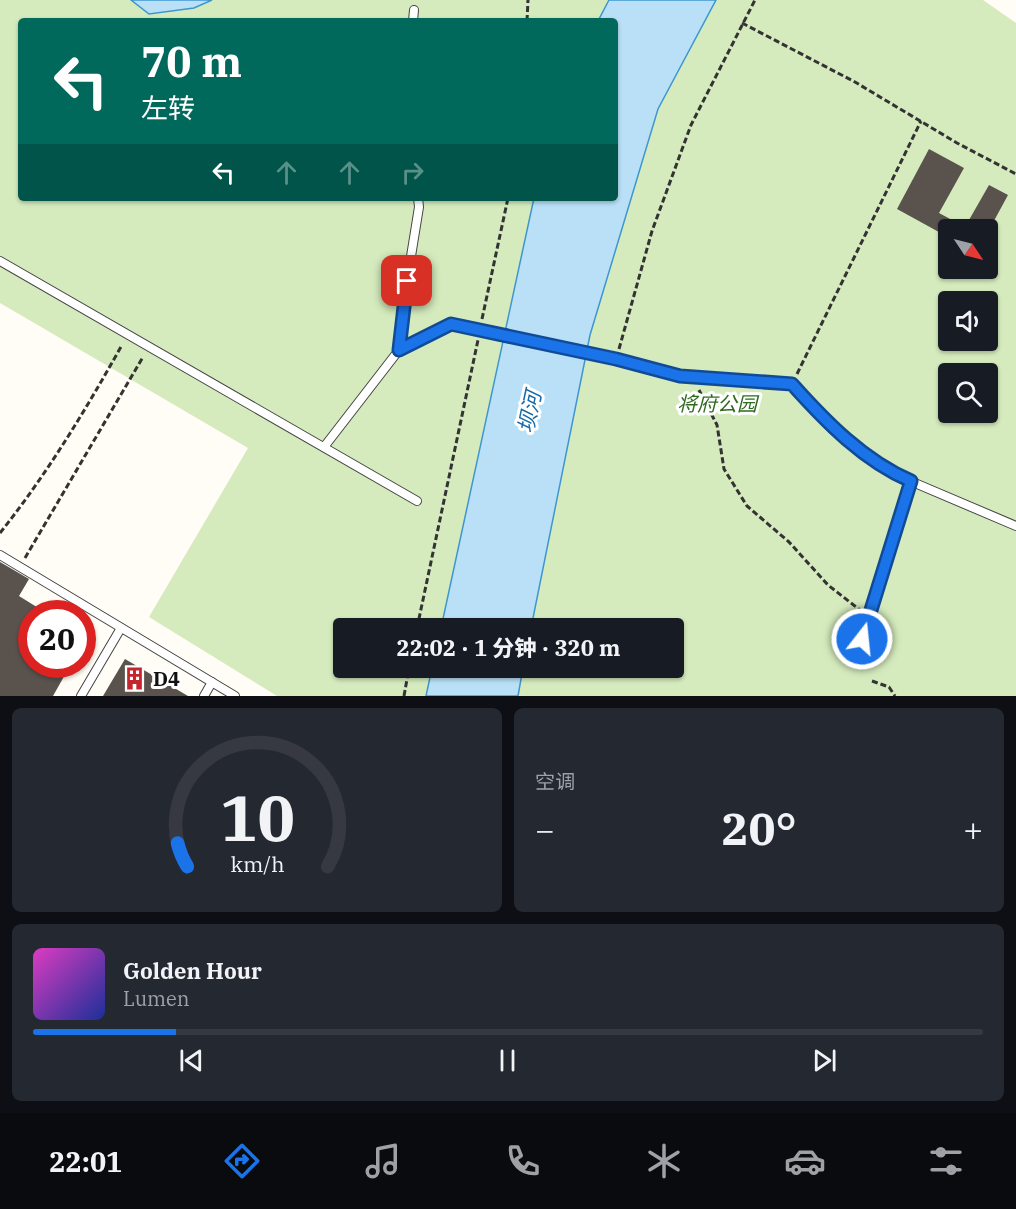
<!DOCTYPE html>
<html lang="zh">
<head>
<meta charset="utf-8">
<style>
	:root { --surface:#171b24; --page:#242831; --text:#f1f3f6; --muted:#9ea1a6; --line:#363941; --accent:#1a73e8 }
	body { margin:0; font-family:"IBM Plex Serif","Noto Sans SC",serif; background:var(--page); color:var(--text); height:100vh; display:flex; flex-direction:column; font-size:22px; white-space:nowrap }
	* { box-sizing:border-box; margin:0 }
	p { font-size:20px; color:var(--muted) }
	.icon { flex:none; width:33px; height:33px; fill:none; stroke:currentColor; stroke-width:2; stroke-linecap:round; stroke-linejoin:round }
	.map { position:relative; height:696px; overflow:hidden }
	.details { display:flex; flex-direction:column; gap:12px; padding:12px; background:#0d0f14; flex:1 }
	.details>* { flex:none }
	.top-card { position:absolute; left:18px; top:18px; width:600px; height:183px; border-radius:6px; box-shadow:0 2px 4px #0004; background:#00695c; color:#fff; overflow:hidden }
	.needle { width:39px; rotate:125deg }
	.controls { position:absolute; left:938px; top:219px; display:grid; gap:12px }
	.controls a { display:grid; place-items:center; width:60px; height:60px; border-radius:6px; background:var(--surface); box-shadow:0 2px 4px #0004; font-size:30px }
	.speed { position:absolute; left:18px; top:600px; display:flex; gap:12px; font-size:30px; font-weight:700; text-align:center }
	.speed>* { display:grid; place-content:center; width:78px; height:78px; border-radius:50%; background:var(--surface); box-shadow:0 2px 4px #0004; line-height:1 }
	.speed .limit { border:9px solid #d22; background:#fff; color:#111 }
	.pin { position:absolute; display:grid; place-items:center; width:51px; height:51px; color:#fff; margin:-26px; border-radius:12px; box-shadow:0 3px 9px #0006 }
	.me { position:absolute; width:66px; margin:-33px; rotate:16deg; stroke-linejoin:round; filter:drop-shadow(0 0 4px #0008) }
	.turn { display:flex; align-items:center; gap:21px; height:126px; padding:0 24px; font-size:27px }
	.turn .icon { width:78px; height:78px; stroke-width:2.5 }
	.turn b { display:block; font-size:42px; line-height:51px }
	.lanes { display:flex; align-items:center; height:57px; padding:0 24px; background:#0003; justify-content:center; gap:30px; direction:ltr }
	.lanes .off { opacity:.35 }
	.big { font-size:45px; font-weight:800; line-height:1.1 }
	.details .card { flex:1; display:flex; flex-direction:column; justify-content:center; gap:9px; min-width:0; padding:0 21px; border-radius:9px; background:var(--page) }
	.details .dial { align-items:center; gap:0 }
	.dial svg { height:156px; overflow:visible; fill:none; stroke:var(--line); stroke-width:7; stroke-linecap:round; text-anchor:middle }
	.dial text { fill:var(--text); stroke:none }
	.song { display:flex; align-items:center; gap:18px }
	.cover { width:72px; height:72px; border-radius:9px; background:linear-gradient(135deg,hsl(310 70% 55%),hsl(230 70% 35%)) }
	.played { height:6px; border-radius:3px; background:linear-gradient(90deg,var(--accent) 15%,var(--line) 15%) }
	.keys { display:flex; justify-content:space-around; direction:ltr }
	.heat { display:flex; justify-content:space-between; align-items:center; font-size:33px; direction:ltr }
	.details .tiles { flex:1; display:grid; gap:12px; grid-template-columns:1fr 1fr }
	.card:last-child { grid-column:span 2 }
	.trip { position:absolute; left:333px; top:618px; width:351px; height:60px; border-radius:6px; background:var(--surface); box-shadow:0 2px 4px #0004; font-weight:800; line-height:60px; text-align:center }
	.dock { display:flex; height:96px; justify-content:space-around; align-items:center; background:#090b0e; color:var(--muted) }
	.dock .icon { width:42px; height:42px }
	.dock .on { color:var(--accent) }
	.dock b { font-size:27px; color:var(--text) }
	.map>svg:first-child { display:block }
</style>
</head>
<body>
<div class="map">
<svg width="1016" height="696" viewBox="0 0 1016 696">
	<rect width="100%" height="100%" fill="#fffdf5"/>
	<path fill="#d5ebbd" fill-rule="evenodd" d="M0 0H983L1016 23V696H277L149 617 248 448 0 303ZM21 21H615V198H21ZM948 230H987V268H948ZM948 302H987V340H948ZM948 374H987V412H948ZM344 628H674V668H344Z"/>
	<g fill="#b9e0f7" stroke="#3f96cf" stroke-width="1.5">
		<polygon points="131,0 212,0 194,8 149,14"/>
		<polygon points="609,0 716,0 658,109 590,335 531,628 441,628 534,198 615,198 615,21 598,21"/>
		<polygon points="432,668 523,668 518,696 426,696"/>
	</g>
	<g fill="#5a524d">
		<polygon points="929,149 964,168 939,213 965,227 989,185 1008,195 989,230 948,230 948,237 897,209"/>
		<polygon points="0,562 29,579 19,596 48,614 32,614 32,664 71,664 53,696 0,696"/>
		<polygon points="125,659 188,696 103,696"/>
	</g>
	<g fill="none" stroke-linecap="round" stroke-linejoin="round">
		<defs>
			<g id="service">
				<polyline points="413,21 414,10"/>
				<polyline points="0,261 417,501"/>
				<polyline points="399,350 451,324"/>
				<polyline points="616,359 680,376 792,384 832,429 896,475 1016,526"/>
				<polyline points="324,447 399,350 407,281 419,207 418,198"/>
				<polyline points="0,555 235,696"/>
				<polyline points="856,660 911,481"/>
				<polyline points="81,696 121,628"/>
				<polyline points="204,696 212,682"/>
			</g>
		</defs>
		<use href="#service" stroke="#444" stroke-width="10"/>
		<g stroke="#333" stroke-width="3" stroke-dasharray="6 3" stroke-linecap="butt">
			<polyline points="527,21 528,0"/>
			<polyline points="742,23 855,82 957,143 1016,174"/>
			<polyline points="482,319 508,198"/>
			<polyline points="619,349 652,231 691,125 755,0"/>
			<polyline points="797,374 921,121"/>
			<polyline points="699,390 717,425 724,469 747,506 789,542 828,585 860,610"/>
			<path d="M0 533C47 474 85 411 122 345"/>
			<polyline points="25,558 143,357"/>
			<polyline points="417,628 478,340"/>
			<polyline points="872,681 889,687 895,696"/>
			<polyline points="404,696 409,668"/>
		</g>
		<use href="#service" stroke="#fff" stroke-width="8"/>
		<defs>
			<polyline id="service-bridge" points="451,324 616,359"/>
		</defs>
		<use href="#service-bridge" stroke="#444" stroke-width="10" stroke-linecap="butt"/>
		<use href="#service-bridge" stroke="#fff" stroke-width="8"/>
	</g>
	<g fill="none" stroke-linecap="round" stroke-linejoin="round">
		<defs>
			<path id="route" d="M407 281 399 350 451 324 616 359 680 376 792 384C826 422 864 461 911 481L862 639"/>
		</defs>
		<use href="#route" stroke="#114b97" stroke-width="15"/>
		<use href="#route" stroke="#1a73e8" stroke-width="10"/>
	</g>
	<defs>
		<symbol id="building-bare" viewBox="-9 -9 18 18"><path d="M-4-6H4V6H1V3H-1V6H-4ZM-2.5-4.3h1.7v1.8h-1.7ZM.8-4.3h1.7v1.8H.8ZM-2.5-1h1.7V.8h-1.7ZM.8-1h1.7V.8H.8Z" fill="#c4262e" stroke="#fff" stroke-width="2.5" paint-order="stroke"/></symbol>
	</defs>
	<g fill-rule="evenodd">
		<use href="#building-bare" x="118" y="662" width="33" height="33"/>
	</g>
	<g text-anchor="middle" dominant-baseline="central" stroke-width="6" stroke-linejoin="round" paint-order="stroke">
		<g font-size="20" font-style="italic" fill="#2f6b1f" stroke="#fff">
			<text x="717" y="403">将府公园</text>
		</g>
		<g font-size="20" font-weight="bold" fill="#111" stroke="#fff" text-anchor="start">
			<text x="153" y="678">D4</text>
		</g>
		<g font-size="21" font-style="italic" fill="#1768a6" stroke="#fff">
			<text transform="translate(529 412) rotate(-78)">坝河</text>
		</g>
	</g>
</svg>
<div class="controls">
<a><svg class="needle" viewBox="-14 -14 28 28"><path d="M0-13l5 13h-10z" fill="#e53935"/><path d="M0 13l5-13h-10z" fill="#9ea1a6"/></svg></a>
<a><svg class="icon" aria-label="sound" viewBox="0 0 24 24"><path d="M4 9h4l5-4v14l-5-4H4zM17 9q2 3 0 6"/></svg></a>
<a><svg class="icon" aria-label="search" viewBox="0 0 24 24"><circle cx="10" cy="10" r="6"/><path d="M15 15l6 6"/></svg></a>
</div>
<div class="speed"><div class="limit">20</div></div>
<div class="pin" style="left:407px;top:281px;background:#d93025"><svg class="icon" aria-label="arrive" viewBox="0 0 24 24"><path d="M6 21V4h12l-3 4 3 4H6"/></svg></div>
<svg class="me" style="left:862px;top:639px" viewBox="-20 -20 40 40"><circle r="17" fill="#1a73e8" stroke="#fff" stroke-width="3"/><path d="M0-11L8 9 0 5-8 9z" fill="#fff"/></svg>
<div class="trip">22:02 · 1 分钟 · 320 m</div>
<div class="top-card">
<div class="turn"><svg class="icon" aria-label="left" viewBox="0 0 24 24"><path d="M17 20v-9H6M10 6l-5 5 5 5"/></svg><div><b>70 m</b>左转</div></div>
<div class="lanes"><svg class="icon" aria-label="left" viewBox="0 0 24 24"><path d="M17 20v-9H6M10 6l-5 5 5 5"/></svg><svg class="icon off" aria-label="ahead" viewBox="0 0 24 24"><path d="M12 20V5M6 11l6-6 6 6"/></svg><svg class="icon off" aria-label="ahead" viewBox="0 0 24 24"><path d="M12 20V5M6 11l6-6 6 6"/></svg><svg class="icon off" aria-label="right" viewBox="0 0 24 24"><path d="M7 20v-9h11M14 6l5 5-5 5"/></svg></div>
</div>
</div>
<section class="details">
<div class="tiles">
<div class="card dial"><svg viewBox="0 0 100 80">
<path d="M14 69A42 42 0 1 1 86 69"/>
<path d="M14 69A42 42 0 0 1 9 57" stroke="#1a73e8"/>
<text x="50" y="56" font-size="32" font-weight="700">10</text>
<text x="50" y="72" font-size="11">km/h</text>
</svg></div>
<div class="card"><p>空调</p>
<div class="heat"><a>−</a><b class="big">20°</b><a>+</a></div>
</div>
<div class="card">
<div class="song"><i class="cover"></i><div><b>Golden Hour</b><p>Lumen</p></div></div>
<div class="played"></div>
<div class="keys"><svg class="icon" aria-label="previous" viewBox="0 0 24 24"><path d="M18 5L8 12l10 7zM5 5v14"/></svg><svg class="icon" aria-label="pause" viewBox="0 0 24 24"><path d="M8 5v14M16 5v14"/></svg><svg class="icon" aria-label="next" viewBox="0 0 24 24"><path d="M6 5l10 7-10 7zM19 5v14"/></svg></div>
</div>
</div>
</section>
<nav class="dock">
<b>22:01</b>
<svg class="icon on" aria-label="directions" viewBox="0 0 24 24"><path d="M12 3l9 9-9 9-9-9zM9 14v-3h6M13 9l2 2-2 2"/></svg>
<svg class="icon" aria-label="music" viewBox="0 0 24 24"><path d="M9 18V5l10-2v13"/><circle cx="6" cy="18" r="3"/><circle cx="16" cy="16" r="3"/></svg>
<svg class="icon" aria-label="phone" viewBox="0 0 24 24"><path d="M5 4h4l2 5-3 2q2 4 5 5l2-3 5 2v4C11 20 4 13 5 4z"/></svg>
<svg class="icon" aria-label="climate" viewBox="0 0 24 24"><path d="M12 3v18M4 7l16 10M4 17L20 7"/></svg>
<svg class="icon" aria-label="car" viewBox="0 0 24 24"><path d="M5 17H2v-5l4-1 3-4h7l3 4 3 1v5h-3M9 17h6M6 11h13"/><circle cx="7" cy="17" r="2"/><circle cx="17" cy="17" r="2"/></svg>
<svg class="icon" aria-label="filters" viewBox="0 0 24 24"><path d="M4 7h16M4 17h16"/><circle cx="9" cy="7" r="2"/><circle cx="15" cy="17" r="2"/></svg>
</nav>
</body>
</html>
